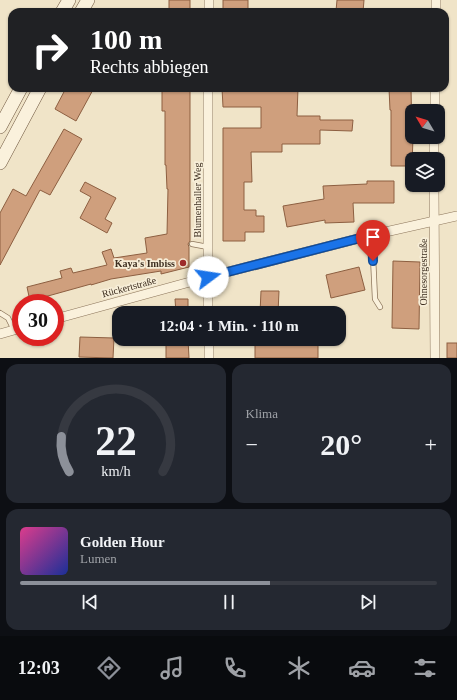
<!DOCTYPE html>
<html lang="de">
<head>
<meta charset="utf-8">
<style>
	:root { --surface:#171b24; --page:#242831; --text:#f1f3f6; --muted:#9ea1a6; --line:#363941; --accent:#8c9099 }
	body { margin:0; font-family:Georgia,serif; background:var(--page); color:var(--text); height:100vh; display:flex; flex-direction:column; font-size:15px; white-space:nowrap }
	* { box-sizing:border-box; margin:0 }
	p { font-size:13px; color:var(--muted) }
	.icon { flex:none; width:22px; height:22px; fill:none; stroke:currentColor; stroke-width:2; stroke-linecap:round; stroke-linejoin:round }
	.map { position:relative; height:358px; overflow:hidden }
	.sheet { display:flex; flex-direction:column; gap:6px; padding:6px; background:#0d0f14; flex:1 }
	.sheet>* { flex:none }
	.top-card { position:absolute; left:8px; top:8px; width:441px; height:84px; border-radius:12px; box-shadow:0 1px 3px #0004; background:#202124; color:#fff; overflow:hidden }
	.needle { width:26px; rotate:308deg }
	.tools { position:absolute; left:405px; top:104px; display:grid; gap:8px }
	.tools a { display:grid; place-items:center; width:40px; height:40px; border-radius:8px; background:var(--surface); box-shadow:0 1px 3px #0004; font-size:20px }
	.speed { position:absolute; left:12px; top:294px; display:flex; gap:8px; font-size:20px; font-weight:700; text-align:center }
	.speed>* { display:grid; place-content:center; width:52px; height:52px; border-radius:50%; background:var(--surface); box-shadow:0 1px 3px #0004; line-height:1 }
	.speed .limit { border:6px solid #d22; background:#fff; color:#111 }
	.pin { position:absolute; display:grid; place-items:center; width:34px; height:34px; color:#fff; margin:-41px -17px; border-radius:50% 50% 50% 0; rotate:-45deg; box-shadow:0 0 4px #0007 }
	.pin .icon { rotate:45deg }
	.me { position:absolute; width:44px; margin:-22px; rotate:76deg; stroke-linejoin:round; filter:drop-shadow(0 0 3px #0008) }
	.turn { display:flex; align-items:center; gap:14px; height:84px; padding:0 16px; font-size:18px }
	.turn .icon { width:52px; height:52px; stroke-width:2.5 }
	.turn b { display:block; font-size:28px; line-height:34px }
	.big { font-size:30px; font-weight:700; line-height:1.1 }
	.sheet .card { flex:1; display:flex; flex-direction:column; justify-content:center; gap:6px; min-width:0; padding:0 14px; border-radius:12px; background:var(--page) }
	.sheet .dial { align-items:center; gap:0 }
	.dial svg { height:104px; overflow:visible; fill:none; stroke:var(--line); stroke-width:7; stroke-linecap:round; text-anchor:middle }
	.dial text { fill:var(--text); stroke:none }
	.song { display:flex; align-items:center; gap:12px }
	.cover { width:48px; height:48px; border-radius:6px; background:linear-gradient(135deg,hsl(330 70% 55%),hsl(230 70% 35%)) }
	.played { height:4px; border-radius:2px; background:linear-gradient(90deg,var(--accent) 60%,var(--line) 60%) }
	.keys { display:flex; justify-content:space-around; direction:ltr }
	.heat { display:flex; justify-content:space-between; align-items:center; font-size:22px; direction:ltr }
	.sheet .tiles { flex:1; display:grid; gap:6px; grid-template-columns:1fr 1fr }
	.card:last-child { grid-column:span 2 }
	.trip { position:absolute; left:112px; top:306px; width:234px; height:40px; border-radius:12px; background:var(--surface); box-shadow:0 1px 3px #0004; font-weight:700; line-height:40px; text-align:center }
	.tab-bar { display:flex; height:64px; justify-content:space-around; align-items:center; background:#090b0e; color:var(--muted) }
	.tab-bar .icon { width:28px; height:28px }
	.tab-bar .on { color:var(--accent) }
	.tab-bar b { font-size:18px; color:var(--text) }
	.map>svg:first-child { display:block }
</style>
</head>
<body>
<div class="map">
<svg width="457" height="358" viewBox="0 0 457 358">
	<rect width="100%" height="100%" fill="#f0e4c8"/>
	<g fill="#cf9f7d" stroke="#8d5f41">
		<rect x="169" y="0" width="21" height="12"/>
		<rect x="223" y="0" width="25" height="10"/>
		<polygon points="337,0 364,0 363,12 336,11"/>
		<polygon points="66,88 94,88 76,121 55,109"/>
		<polygon points="162,88 190,88 190,241 188,244 189,247 189,267 161,274 161,271 111,279 91,285 91,284 30,301 27,287 62,278 60,271 71,268 73,273 107,265 102,252 111,249 114,258 147,253 145,238 167,234 168,189 167,189 166,165 165,165 165,111 162,111"/>
		<polygon points="222,88 245,88 245,90 267,90 267,88 298,88 297,116 320,116 320,120 353,120 352,131 320,130 320,144 282,144 282,152 251,152 252,182 244,182 244,210 256,210 256,216 264,216 264,232 245,232 245,241 223,241 223,128 261,128 261,107 223,107"/>
		<polygon points="389,88 411,88 412,137 413,137 412,166 391,166 391,110 390,110"/>
		<polygon points="64,129 82,139 50,195 40,190 0,265 0,213 13,189 26,196"/>
		<polygon points="367,181 394,181 394,203 353,203 354,222 325,223 325,220 287,227 283,206 324,199 323,186 367,184"/>
		<polygon points="85,182 116,198 105,219 112,223 107,233 80,218 91,197 80,191"/>
		<polygon points="393,261 420,262 419,329 392,328"/>
		<polygon points="359,267 365,290 331,298 326,275"/>
		<polygon points="261,291 279,291 278,313 260,313"/>
		<polygon points="175,299 188,299 188,313 176,313"/>
		<polygon points="80,337 114,338 113,358 79,357"/>
		<polygon points="166,339 188,339 189,358 166,358"/>
		<polygon points="255,339 292,339 292,343 318,343 318,358 255,358"/>
		<rect x="447" y="343" width="10" height="15"/>
	</g>
	<g fill="none" stroke-linecap="round" stroke-linejoin="round">
		<defs>
			<g id="lane">
				<polyline points="372,235 375,299 380,307"/>
				<polyline points="192,244 208,247"/>
				<polyline points="0,313 8,318 14,330"/>
			</g>
			<g id="street">
				<polyline points="209,12 209,0"/>
				<polyline points="436,12 436,0"/>
				<polyline points="208,88 208,313"/>
				<polyline points="435,111 435,88"/>
				<polyline points="434,159 434,137"/>
				<polyline points="434,185 435,358"/>
				<polyline points="55,319 208,277 372,235 457,216"/>
				<polyline points="0,334 21,328"/>
				<polyline points="209,339 209,358"/>
			</g>
			<g id="secondary">
				<polyline points="62,12 69,0"/>
				<polyline points="81,12 88,0"/>
				<polyline points="0,127 21,88"/>
				<polyline points="0,163 40,88"/>
			</g>
		</defs>
		<use href="#lane" stroke="#8d765c" stroke-width="6"/>
		<use href="#street" stroke="#8d765c" stroke-width="10"/>
		<use href="#secondary" stroke="#6f573f" stroke-width="14"/>
		<use href="#lane" stroke="#faf1dc" stroke-width="4.5"/>
		<use href="#street" stroke="#faf1dc" stroke-width="9"/>
		<use href="#secondary" stroke="#faf1dc" stroke-width="13"/>
	</g>
	<g fill="none" stroke-linecap="round" stroke-linejoin="round">
		<defs>
			<polyline id="route" points="208,277 372,235 373,261"/>
		</defs>
		<use href="#route" stroke="#114b97" stroke-width="10"/>
		<use href="#route" stroke="#1a73e8" stroke-width="7"/>
	</g>
	<circle fill="#9e2a2b" stroke="#f7eed8" stroke-width="1.5" cx="183" cy="263" r="4"/>
	<g text-anchor="middle" dominant-baseline="central" stroke-width="3.5" stroke-linejoin="round" paint-order="stroke">
		<g font-size="10" fill="#3d2e20" stroke="#f7eed8">
			<text transform="translate(197 200) rotate(-90)">Blumenhaller Weg</text>
			<text transform="translate(423 272) rotate(-90)">Ohnesorgestraße</text>
			<text transform="translate(129 287) rotate(-15)">Rückertstraße</text>
		</g>
		<g font-size="10" font-weight="bold" fill="#3d2e20" stroke="#f7eed8" text-anchor="end">
			<text x="175" y="263">Kaya's Imbiss</text>
		</g>
	</g>
</svg>
<div class="tools">
<a><svg class="needle" viewBox="-14 -14 28 28"><path d="M0-13l5 13h-10z" fill="#e53935"/><path d="M0 13l5-13h-10z" fill="#9ea1a6"/></svg></a>
<a><svg class="icon" aria-label="layers" viewBox="0 0 24 24"><path d="M12 4l9 5-9 5-9-5zM3 14l9 5 9-5"/></svg></a>
</div>
<div class="speed"><div class="limit">30</div></div>
<div class="pin" style="left:373px;top:261px;background:#d93025"><svg class="icon" aria-label="arrive" viewBox="0 0 24 24"><path d="M6 21V4h12l-3 4 3 4H6"/></svg></div>
<svg class="me" style="left:208px;top:277px" viewBox="-20 -20 40 40"><circle r="19" fill="#fff"/><path d="M0-13L10 11 0 6-10 11z" fill="#1a73e8"/></svg>
<div class="trip">12:04 · 1 Min. · 110 m</div>
<div class="top-card">
<div class="turn"><svg class="icon" aria-label="right" viewBox="0 0 24 24"><path d="M7 20v-9h11M14 6l5 5-5 5"/></svg><div><b>100 m</b>Rechts abbiegen</div></div>
</div>
</div>
<section class="sheet">
<div class="tiles">
<div class="card dial"><svg viewBox="0 0 100 80">
<path d="M14 69A42 42 0 1 1 86 69"/>
<path d="M14 69A42 42 0 0 1 8 42" stroke="#8c9099"/>
<text x="50" y="56" font-size="32" font-weight="700">22</text>
<text x="50" y="72" font-size="11">km/h</text>
</svg></div>
<div class="card"><p>Klima</p>
<div class="heat"><a>−</a><b class="big">20°</b><a>+</a></div>
</div>
<div class="card">
<div class="song"><i class="cover"></i><div><b>Golden Hour</b><p>Lumen</p></div></div>
<div class="played"></div>
<div class="keys"><svg class="icon" aria-label="previous" viewBox="0 0 24 24"><path d="M18 5L8 12l10 7zM5 5v14"/></svg><svg class="icon" aria-label="pause" viewBox="0 0 24 24"><path d="M8 5v14M16 5v14"/></svg><svg class="icon" aria-label="next" viewBox="0 0 24 24"><path d="M6 5l10 7-10 7zM19 5v14"/></svg></div>
</div>
</div>
</section>
<nav class="tab-bar">
<b>12:03</b>
<svg class="icon on" aria-label="directions" viewBox="0 0 24 24"><path d="M12 3l9 9-9 9-9-9zM9 14v-3h6M13 9l2 2-2 2"/></svg>
<svg class="icon" aria-label="music" viewBox="0 0 24 24"><path d="M9 18V5l10-2v13"/><circle cx="6" cy="18" r="3"/><circle cx="16" cy="16" r="3"/></svg>
<svg class="icon" aria-label="phone" viewBox="0 0 24 24"><path d="M5 4h4l2 5-3 2q2 4 5 5l2-3 5 2v4C11 20 4 13 5 4z"/></svg>
<svg class="icon" aria-label="climate" viewBox="0 0 24 24"><path d="M12 3v18M4 7l16 10M4 17L20 7"/></svg>
<svg class="icon" aria-label="car" viewBox="0 0 24 24"><path d="M5 17H2v-5l4-1 3-4h7l3 4 3 1v5h-3M9 17h6M6 11h13"/><circle cx="7" cy="17" r="2"/><circle cx="17" cy="17" r="2"/></svg>
<svg class="icon" aria-label="filters" viewBox="0 0 24 24"><path d="M4 7h16M4 17h16"/><circle cx="9" cy="7" r="2"/><circle cx="15" cy="17" r="2"/></svg>
</nav>
</body>
</html>
